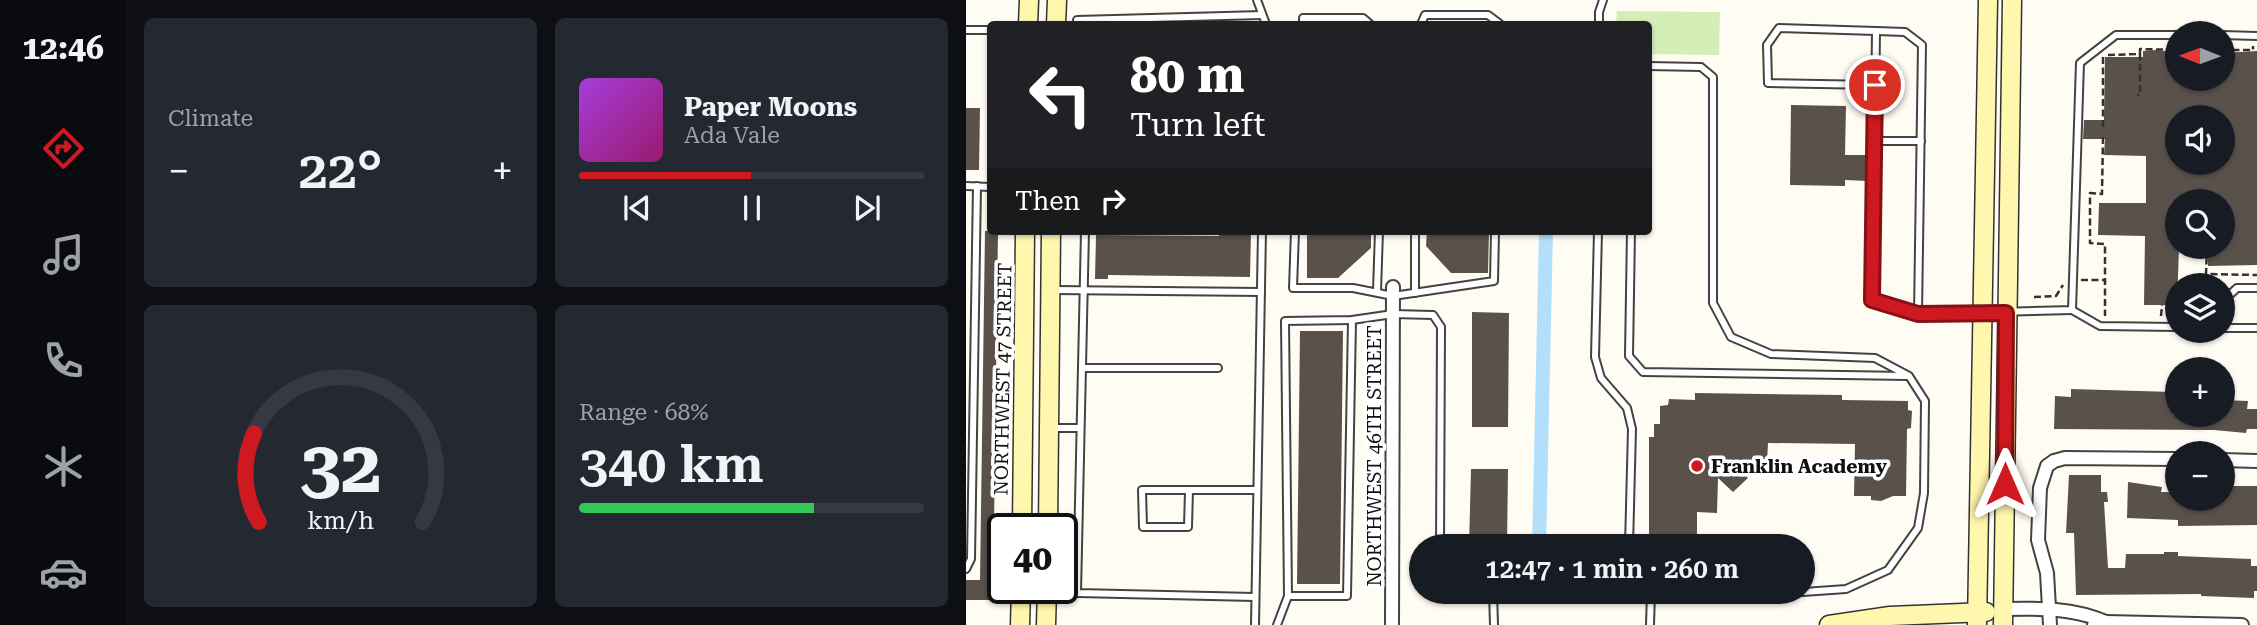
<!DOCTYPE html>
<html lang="en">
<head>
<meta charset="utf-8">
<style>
	:root { --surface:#171b24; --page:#242831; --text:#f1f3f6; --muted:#9ea1a6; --line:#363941; --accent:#cf1920 }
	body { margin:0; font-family:"Roboto Serif",serif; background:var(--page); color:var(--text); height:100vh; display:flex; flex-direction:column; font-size:26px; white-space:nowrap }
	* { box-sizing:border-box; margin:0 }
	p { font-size:23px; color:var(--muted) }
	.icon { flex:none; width:38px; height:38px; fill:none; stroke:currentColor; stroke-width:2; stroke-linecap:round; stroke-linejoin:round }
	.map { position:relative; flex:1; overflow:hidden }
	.side { display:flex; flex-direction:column; gap:18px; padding:18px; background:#0d0f14; width:840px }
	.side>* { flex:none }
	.banner { position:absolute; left:21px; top:21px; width:665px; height:214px; border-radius:7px; box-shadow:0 2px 5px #0004; background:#202124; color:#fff; overflow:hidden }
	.needle { width:46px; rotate:271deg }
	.controls { position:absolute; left:1199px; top:21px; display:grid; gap:14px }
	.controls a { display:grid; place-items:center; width:70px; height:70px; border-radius:50%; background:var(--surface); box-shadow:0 2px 5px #0004; font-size:35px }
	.speed { position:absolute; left:21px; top:513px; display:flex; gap:14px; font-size:35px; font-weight:700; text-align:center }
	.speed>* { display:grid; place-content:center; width:91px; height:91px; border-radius:50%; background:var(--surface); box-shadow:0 2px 5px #0004; line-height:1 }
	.speed .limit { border:4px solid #111; border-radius:10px; background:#fff; color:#111 }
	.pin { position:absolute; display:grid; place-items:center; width:60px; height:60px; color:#fff; margin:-30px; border:4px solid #fff; border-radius:50%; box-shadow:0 2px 7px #0007 }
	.me { position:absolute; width:77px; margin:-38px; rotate:0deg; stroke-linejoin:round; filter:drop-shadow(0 0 5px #0008) }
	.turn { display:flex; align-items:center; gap:24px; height:147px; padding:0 28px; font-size:32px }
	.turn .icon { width:91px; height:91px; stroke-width:2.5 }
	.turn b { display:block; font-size:49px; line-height:60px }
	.then { display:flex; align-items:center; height:66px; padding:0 28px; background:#0003; gap:14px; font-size:26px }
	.big { font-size:52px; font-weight:600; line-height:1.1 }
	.side .widget { flex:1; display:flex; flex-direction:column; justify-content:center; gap:10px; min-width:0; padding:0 24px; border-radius:10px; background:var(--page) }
	.side .dial { align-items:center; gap:0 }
	.dial svg { height:182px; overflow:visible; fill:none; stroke:var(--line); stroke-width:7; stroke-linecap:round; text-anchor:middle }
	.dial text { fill:var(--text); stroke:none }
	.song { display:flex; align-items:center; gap:21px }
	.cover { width:84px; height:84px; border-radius:10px; background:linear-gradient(135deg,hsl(280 70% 55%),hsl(320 70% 35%)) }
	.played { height:7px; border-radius:4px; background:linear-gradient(90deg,var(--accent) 50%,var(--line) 50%) }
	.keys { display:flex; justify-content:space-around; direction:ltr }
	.heat { display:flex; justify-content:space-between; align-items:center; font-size:38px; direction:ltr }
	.charge { height:10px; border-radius:5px; background:linear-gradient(90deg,#34c759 68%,var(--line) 0) }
	.side .tiles { flex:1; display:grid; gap:18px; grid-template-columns:repeat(2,1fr) }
	.trip { position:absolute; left:443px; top:534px; width:406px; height:70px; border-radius:35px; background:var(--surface); box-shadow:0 2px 5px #0004; font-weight:600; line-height:70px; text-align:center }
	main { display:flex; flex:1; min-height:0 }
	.tabs { display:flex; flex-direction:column; width:126px; justify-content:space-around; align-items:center; background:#090b0e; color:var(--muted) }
	.tabs .icon { width:49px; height:49px }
	.tabs .active { color:var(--accent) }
	.tabs b { font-size:32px; color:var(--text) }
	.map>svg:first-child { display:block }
</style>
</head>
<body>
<main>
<nav class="tabs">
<b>12:46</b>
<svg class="icon active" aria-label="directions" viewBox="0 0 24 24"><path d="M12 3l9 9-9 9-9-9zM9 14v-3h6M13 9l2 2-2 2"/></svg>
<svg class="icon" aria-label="music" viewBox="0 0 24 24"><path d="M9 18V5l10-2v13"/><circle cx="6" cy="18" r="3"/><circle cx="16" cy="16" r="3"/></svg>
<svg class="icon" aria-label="phone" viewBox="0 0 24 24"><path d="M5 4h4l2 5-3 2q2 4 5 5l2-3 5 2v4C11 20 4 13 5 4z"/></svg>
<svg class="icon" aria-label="climate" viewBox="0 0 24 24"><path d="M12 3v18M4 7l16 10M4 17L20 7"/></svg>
<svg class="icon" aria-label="car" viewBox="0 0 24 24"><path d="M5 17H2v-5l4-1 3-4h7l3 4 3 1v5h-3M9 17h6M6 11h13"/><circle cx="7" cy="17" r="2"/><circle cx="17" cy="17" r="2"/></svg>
</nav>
<section class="side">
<div class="tiles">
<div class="widget"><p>Climate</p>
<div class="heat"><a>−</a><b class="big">22°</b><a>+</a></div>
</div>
<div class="widget">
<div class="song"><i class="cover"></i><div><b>Paper Moons</b><p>Ada Vale</p></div></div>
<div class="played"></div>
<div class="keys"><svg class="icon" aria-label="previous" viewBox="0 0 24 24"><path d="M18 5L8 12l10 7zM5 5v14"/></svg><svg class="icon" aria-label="pause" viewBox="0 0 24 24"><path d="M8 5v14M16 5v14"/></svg><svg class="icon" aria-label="next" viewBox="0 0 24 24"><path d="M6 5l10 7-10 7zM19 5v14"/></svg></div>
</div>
<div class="widget dial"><svg viewBox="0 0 100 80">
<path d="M14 69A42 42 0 1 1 86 69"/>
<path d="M14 69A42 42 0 0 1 12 30" stroke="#cf1920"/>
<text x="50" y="56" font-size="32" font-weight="700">32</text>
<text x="50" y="72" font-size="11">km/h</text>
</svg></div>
<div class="widget"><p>Range · 68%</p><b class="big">340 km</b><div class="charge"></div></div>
</div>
</section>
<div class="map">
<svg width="1291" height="625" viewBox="0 0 1291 625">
	<rect width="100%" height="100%" fill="#fffdf3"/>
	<polygon fill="#d4eeb7" points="651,11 754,12 753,55 683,54 682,24 650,24"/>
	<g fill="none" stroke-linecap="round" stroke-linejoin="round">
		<polyline stroke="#b2e0fc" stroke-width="14" points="573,546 580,231"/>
	</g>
	<g fill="#5a514b" fill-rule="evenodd">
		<path d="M1188 50 1211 52V79H1256V53L1291 51V265L1242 266V249H1256V201H1211V247H1213L1211 305H1178L1179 236 1132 235 1133 203H1180V156L1138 155 1139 139H1117L1118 120H1138L1139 57H1177V51ZM1211 117H1256V163H1211Z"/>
		<polygon points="825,105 880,106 879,155 903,155 902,181 879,180 879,186 824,185"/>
		<polygon points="0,108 14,108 13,170 0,170"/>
		<polygon points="19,231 32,231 27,600 0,600 0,580 14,580"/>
		<polygon points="253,231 285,231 284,277 142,275 142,279 129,279 130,235 253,236"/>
		<polygon points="341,231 405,231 405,248 372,278 341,278"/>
		<polygon points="461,231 523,231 522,273 485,273 460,246"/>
		<polygon points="506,312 543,313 542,427 506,427"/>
		<polygon points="334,331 377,331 374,584 331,584"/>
		<polygon points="1105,389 1207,392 1207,415 1256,415 1256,400 1282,401 1281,409 1291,409 1291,429 1281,429 1280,433 1248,430 1088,429 1089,396 1105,397"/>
		<polygon points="729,393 876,395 876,400 942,401 942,410 946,411 945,428 941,429 940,496 927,496 915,501 905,500 905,496 888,496 889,444 802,443 801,462 766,462 782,478 767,492 752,478 751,513 731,512 731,546 683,546 683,437 688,437 688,424 694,424 694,406 702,405 703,399 729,400"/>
		<polygon points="505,469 542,469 541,546 503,546"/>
		<polygon points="1103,475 1135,475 1135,492 1141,492 1142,502 1138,502 1142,568 1159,568 1160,554 1198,554 1198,552 1212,552 1212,556 1285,559 1285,566 1291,566 1291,591 1288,591 1288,598 1235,596 1235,594 1110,595 1108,533 1100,533"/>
		<polygon points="1162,482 1196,487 1195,492 1211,492 1211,499 1256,499 1256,486 1291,486 1291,525 1212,526 1212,520 1161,518"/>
	</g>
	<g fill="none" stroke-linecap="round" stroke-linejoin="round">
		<defs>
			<g id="lane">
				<polyline points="291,0 300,24"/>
				<polyline points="111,24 111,20 296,15"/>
				<polyline points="337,24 337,18 397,18 404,24"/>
				<polyline points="455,24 459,15 522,15 534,24"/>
				<polyline points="633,24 633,12 637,0"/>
				<polyline points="0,30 24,30"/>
				<polyline points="910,31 939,32 956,45 952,314"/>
				<polyline points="1256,35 1291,36"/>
				<polyline points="682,66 735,67 747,77 747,303 765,337 805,354 909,358 943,376 959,401 958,493 952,528 922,570 880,589 808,594 685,593 684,625"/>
				<path d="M909 85 802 83 801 45 813 28 910 31C909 121 908 210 906 300L952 314 1106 310 1114 63 1150 35H1211"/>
				<polyline points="909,141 955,141"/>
				<polyline points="0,186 24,187"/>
				<polyline points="119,231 111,593 289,597"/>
				<polyline points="329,231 327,288 387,288 427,296 528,281 529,231"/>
				<polyline points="632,231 629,357 635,378 661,408 666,429 663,546"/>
				<polyline points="665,231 663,356 677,372 941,376"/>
				<polyline points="87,290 295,292"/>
				<polyline points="411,291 413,231"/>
				<polyline points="449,293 449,231"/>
				<polyline points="1256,302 1271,288 1291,288"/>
				<polyline points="1106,310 1134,326 1211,327"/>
				<polyline points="1256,328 1291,328"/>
				<polyline points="116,368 252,368"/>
				<polyline points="85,428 114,428"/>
				<polyline points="223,490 222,527 177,527 176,490 291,490"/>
				<polyline points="0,569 5,559 11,186"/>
				<polyline points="521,592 527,592 528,625"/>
				<polyline points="322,596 381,596 386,320"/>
				<polyline points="289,625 296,231"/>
				<polyline points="311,625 322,596 319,321 386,320 427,314 467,315 475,327 474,546"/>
			</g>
			<g id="street">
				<polyline points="1256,460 1291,461"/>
				<path d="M1038 609C1072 608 1108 608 1140 622"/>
				<polyline points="426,625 427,287"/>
				<polyline points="1084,625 1081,573 1072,540 1074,488 1081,466 1088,461 1099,458 1211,459"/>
				<polyline points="1128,625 1140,622 1276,625"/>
			</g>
			<g id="secondary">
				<polyline points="62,24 63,0"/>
				<polyline points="90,24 91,0"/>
				<polyline points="56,528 59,231"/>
				<polyline points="82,528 85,231"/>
				<polyline points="54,625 55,588"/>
				<polyline points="80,625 81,588"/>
				<polyline points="863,625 924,616 1020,612"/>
				<polyline points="1011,625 1022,0"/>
				<polyline points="1037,625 1046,0"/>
			</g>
		</defs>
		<use href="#lane" stroke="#434343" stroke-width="10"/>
		<use href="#street" stroke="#434343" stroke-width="16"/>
		<use href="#secondary" stroke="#323232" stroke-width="21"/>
		<g stroke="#323232" stroke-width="2.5" stroke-dasharray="7 3.5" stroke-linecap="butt">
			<polyline points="1256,50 1287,50 1287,46"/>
			<polyline points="1174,54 1174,49 1211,50"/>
			<polyline points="1142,55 1174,54 1174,95 1171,95"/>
			<polyline points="1137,127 1137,57"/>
			<polyline points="1137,137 1136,194 1124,193 1124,243 1139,244 1139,316"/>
			<polyline points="1256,243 1261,243"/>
			<polyline points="1241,247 1240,274 1291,275"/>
			<polyline points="1115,280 1138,280"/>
			<polyline points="1068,297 1090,296 1097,285"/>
			<polyline points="1195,316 1196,305"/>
		</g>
		<use href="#lane" stroke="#fff" stroke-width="6"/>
		<use href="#street" stroke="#fff" stroke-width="12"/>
		<use href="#secondary" stroke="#fff7ae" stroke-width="18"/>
	</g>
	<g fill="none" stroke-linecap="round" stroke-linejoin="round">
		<defs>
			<polyline id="route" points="909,85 906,300 952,314 1040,313 1039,484"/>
		</defs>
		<use href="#route" stroke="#871015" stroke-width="18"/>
		<use href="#route" stroke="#cf1920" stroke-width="12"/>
	</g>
	<circle fill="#cf1920" stroke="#fff" stroke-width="2.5" cx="731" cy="466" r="7"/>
	<g text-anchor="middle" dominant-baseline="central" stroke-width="7" stroke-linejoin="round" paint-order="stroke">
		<g font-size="19" fill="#101010" stroke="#fff">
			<text transform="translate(37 379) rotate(-89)">NORTHWEST 47 STREET</text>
			<text transform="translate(408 456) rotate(-90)">NORTHWEST 46TH STREET</text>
		</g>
		<g font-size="19" font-weight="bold" fill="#101010" stroke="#fff" text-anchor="start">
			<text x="745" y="466">Franklin Academy</text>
		</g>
	</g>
</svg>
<div class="controls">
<a><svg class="needle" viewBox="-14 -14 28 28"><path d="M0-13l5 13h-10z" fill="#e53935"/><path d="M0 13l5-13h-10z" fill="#9ea1a6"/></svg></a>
<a><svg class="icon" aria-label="sound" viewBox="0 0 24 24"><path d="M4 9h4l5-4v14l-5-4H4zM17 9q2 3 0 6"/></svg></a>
<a><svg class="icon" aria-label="search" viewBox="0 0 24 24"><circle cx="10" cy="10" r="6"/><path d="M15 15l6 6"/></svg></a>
<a><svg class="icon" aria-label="layers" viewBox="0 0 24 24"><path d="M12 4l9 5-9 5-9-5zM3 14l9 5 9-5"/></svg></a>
<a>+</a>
<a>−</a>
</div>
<div class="speed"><div class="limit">40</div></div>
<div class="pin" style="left:909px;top:85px;background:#d93025"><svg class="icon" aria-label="arrive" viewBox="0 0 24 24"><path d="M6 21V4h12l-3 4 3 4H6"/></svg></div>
<svg class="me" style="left:1039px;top:484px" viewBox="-20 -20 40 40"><path d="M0-17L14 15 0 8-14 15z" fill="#cf1920" stroke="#fff" stroke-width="4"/></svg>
<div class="trip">12:47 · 1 min · 260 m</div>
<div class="banner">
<div class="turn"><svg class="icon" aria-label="left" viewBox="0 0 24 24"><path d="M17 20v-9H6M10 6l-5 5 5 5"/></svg><div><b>80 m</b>Turn left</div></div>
<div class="then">Then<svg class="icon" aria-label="right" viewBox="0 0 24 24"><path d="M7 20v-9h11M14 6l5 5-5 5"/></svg></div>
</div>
</div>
</main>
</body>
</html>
